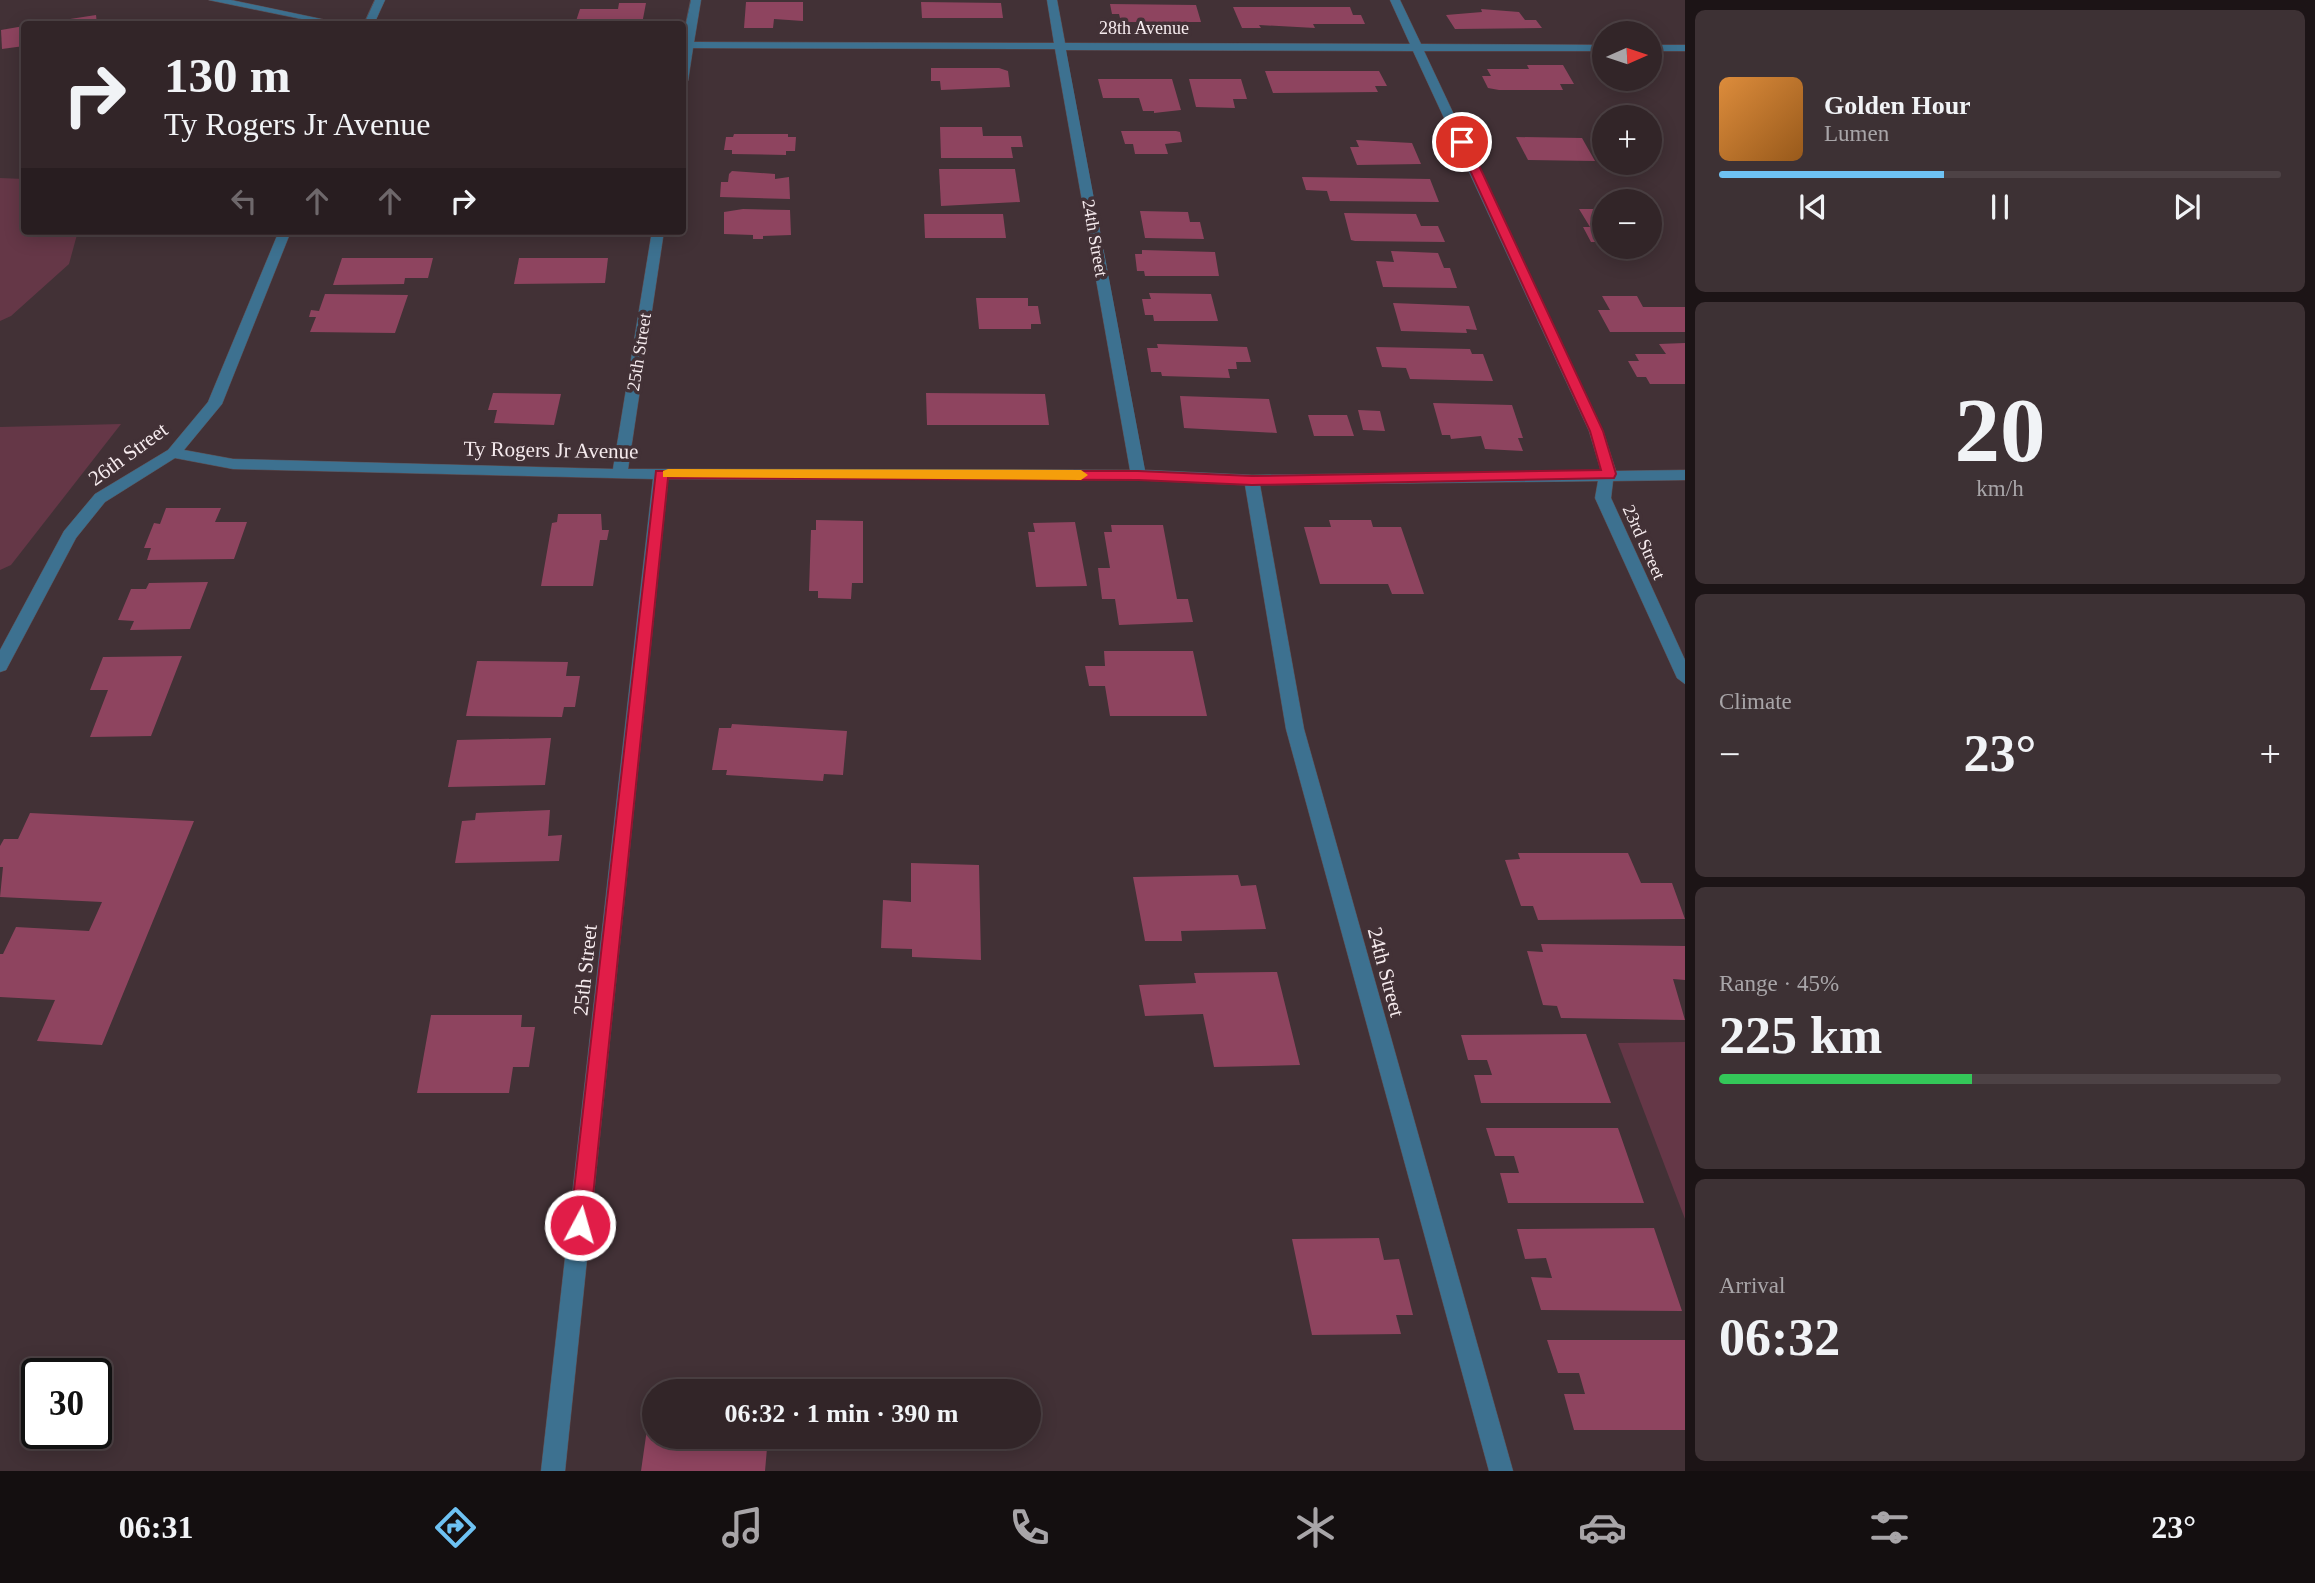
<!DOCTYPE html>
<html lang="en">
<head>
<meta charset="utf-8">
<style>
	:root { --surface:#322528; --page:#3d3134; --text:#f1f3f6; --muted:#a8a5a8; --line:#4d4245; --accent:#6ec2f3 }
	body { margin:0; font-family:"Times New Roman",serif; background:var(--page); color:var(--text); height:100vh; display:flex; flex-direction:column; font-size:26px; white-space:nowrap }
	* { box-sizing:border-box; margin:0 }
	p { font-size:23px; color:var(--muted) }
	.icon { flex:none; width:38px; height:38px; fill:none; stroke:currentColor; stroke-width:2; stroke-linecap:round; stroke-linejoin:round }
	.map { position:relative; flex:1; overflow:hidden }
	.panel { display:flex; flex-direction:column; gap:10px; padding:10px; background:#1c1416; width:630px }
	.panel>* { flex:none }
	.top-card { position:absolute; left:21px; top:21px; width:665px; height:214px; border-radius:7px; box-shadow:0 4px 18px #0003,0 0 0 2px var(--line); background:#322528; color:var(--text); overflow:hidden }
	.needle { width:46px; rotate:87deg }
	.buttons { position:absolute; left:1592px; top:21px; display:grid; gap:14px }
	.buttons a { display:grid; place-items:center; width:70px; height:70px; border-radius:50%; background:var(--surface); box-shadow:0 4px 18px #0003,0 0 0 2px var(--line); font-size:35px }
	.speed { position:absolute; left:21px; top:1358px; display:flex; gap:14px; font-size:35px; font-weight:700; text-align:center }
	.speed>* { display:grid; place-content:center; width:91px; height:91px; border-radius:50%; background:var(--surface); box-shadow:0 4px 18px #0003,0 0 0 2px var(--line); line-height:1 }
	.speed .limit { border:4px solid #111; border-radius:10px; background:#fff; color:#111 }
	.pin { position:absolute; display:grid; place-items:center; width:60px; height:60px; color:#fff; margin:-30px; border:4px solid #fff; border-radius:50%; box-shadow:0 2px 7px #0007 }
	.me { position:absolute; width:77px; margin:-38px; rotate:6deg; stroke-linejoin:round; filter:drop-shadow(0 0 5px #0008) }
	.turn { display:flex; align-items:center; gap:24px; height:147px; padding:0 28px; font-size:32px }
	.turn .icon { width:91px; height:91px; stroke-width:2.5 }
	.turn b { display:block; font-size:49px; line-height:60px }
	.lanes { display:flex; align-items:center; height:66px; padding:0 28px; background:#0003; justify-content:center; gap:35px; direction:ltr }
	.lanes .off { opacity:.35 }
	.big { font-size:52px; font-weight:700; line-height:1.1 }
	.panel .widget { flex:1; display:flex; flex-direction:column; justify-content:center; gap:10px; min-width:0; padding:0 24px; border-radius:10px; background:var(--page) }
	.panel .dial { align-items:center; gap:0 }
	.dial b { font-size:91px; line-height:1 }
	.song { display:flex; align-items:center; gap:21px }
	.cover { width:84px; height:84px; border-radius:10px; background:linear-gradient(135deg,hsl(30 70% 55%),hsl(30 70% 35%)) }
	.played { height:7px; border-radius:4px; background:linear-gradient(90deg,var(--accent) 40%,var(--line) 40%) }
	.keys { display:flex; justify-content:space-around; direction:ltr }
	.heat { display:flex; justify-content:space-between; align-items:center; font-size:38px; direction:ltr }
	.charge { height:10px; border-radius:5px; background:linear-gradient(90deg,#34c759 45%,var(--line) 0) }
	.trip { position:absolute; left:642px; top:1379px; width:399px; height:70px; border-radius:35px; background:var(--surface); box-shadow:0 4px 18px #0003,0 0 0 2px var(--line); font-weight:700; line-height:70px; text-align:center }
	.menu { display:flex; height:112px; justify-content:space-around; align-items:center; background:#140f10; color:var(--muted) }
	.menu .icon { width:49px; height:49px }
	.menu .current { color:var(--accent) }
	.menu b { font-size:32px; color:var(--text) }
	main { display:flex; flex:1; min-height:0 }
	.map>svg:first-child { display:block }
</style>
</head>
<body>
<main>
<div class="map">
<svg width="1685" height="1471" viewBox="0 0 1685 1471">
	<rect width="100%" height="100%" fill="#423136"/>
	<g fill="#653747">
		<polygon points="0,178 24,179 24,231 78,231 69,264 11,316 0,321"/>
		<polygon points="121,424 11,565 0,570 0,427"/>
		<polygon points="1685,1042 1685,1219 1618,1043"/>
	</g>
	<g fill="#8e445f">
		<polygon points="746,2 803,2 803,21 774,19 773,28 744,28"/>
		<polygon points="921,2 1001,3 1003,18 922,18"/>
		<polygon points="619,3 646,3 642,24 575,24 580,9 618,9"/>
		<polygon points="1110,4 1196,5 1201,22 1121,22 1119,14 1112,14"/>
		<polygon points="1233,7 1350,7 1353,15 1361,15 1365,24 1313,24 1315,28 1259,25 1261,28 1242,28"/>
		<polygon points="1481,9 1519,12 1525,20 1536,20 1542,28 1455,29 1446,15 1482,12"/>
		<polygon points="96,15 97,24 56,24 57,21"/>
		<polygon points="24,26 24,46 2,49 1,30"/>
		<polygon points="1527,65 1563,65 1574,84 1560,84 1563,90 1499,90 1488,88 1482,76 1491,76 1487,69 1529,69"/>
		<polygon points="931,68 999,68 1008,71 1010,87 941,90 940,81 931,81"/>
		<polygon points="1265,71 1379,71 1387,86 1375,86 1378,92 1273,93"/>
		<polygon points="1098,79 1172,79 1181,110 1154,113 1154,111 1143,111 1139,98 1103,98"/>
		<polygon points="1189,79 1241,79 1247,99 1233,99 1235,108 1196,107"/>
		<polygon points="940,127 982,127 983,136 1021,136 1023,147 1011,147 1013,158 941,158"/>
		<polygon points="1121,131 1176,131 1180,132 1182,142 1165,144 1168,154 1135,154 1133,144 1125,144"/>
		<polygon points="734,134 788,134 788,137 796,137 795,151 786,151 786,155 732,154 732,150 724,150 726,137 733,137"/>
		<polygon points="1516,137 1582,138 1595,161 1528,160"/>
		<polygon points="1356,140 1412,143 1421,164 1357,165 1350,147 1359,147"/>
		<polygon points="939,169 1015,169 1020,202 941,206"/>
		<polygon points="732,171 775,174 775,179 789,177 790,199 720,197 721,182 728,182 729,174"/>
		<polygon points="1302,177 1430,179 1439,202 1330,201 1327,191 1306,190"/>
		<polygon points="1600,203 1605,203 1605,242 1591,242 1583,227 1590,227 1579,209 1603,209"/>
		<polygon points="743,209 790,210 791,235 763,236 763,239 753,239 753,235 724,234 724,212"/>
		<polygon points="1140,211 1188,212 1190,222 1200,222 1204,239 1145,238"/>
		<polygon points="1344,213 1416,214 1421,226 1438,226 1445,242 1355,241 1351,240"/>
		<polygon points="924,214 1003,214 1006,238 925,238"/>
		<polygon points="361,231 451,231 450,234 360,235"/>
		<polygon points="1142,250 1215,252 1219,276 1145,276 1144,271 1137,271 1135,254 1142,254"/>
		<polygon points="1391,251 1438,253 1444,268 1450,268 1457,288 1383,287 1376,261 1394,262"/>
		<polygon points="342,258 433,258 428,278 405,278 404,284 333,285"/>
		<polygon points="519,258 608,258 605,283 514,284"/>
		<polygon points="1149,293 1211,294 1218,321 1154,321 1153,315 1145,315 1142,299 1151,299"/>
		<polygon points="325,294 408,295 395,333 310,332 316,317 309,317 311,310 319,311"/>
		<polygon points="1602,296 1637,296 1643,307 1685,307 1685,332 1610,332 1598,310 1610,310"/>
		<polygon points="976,298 1028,298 1028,306 1038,306 1041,324 1031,324 1031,329 979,329"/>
		<polygon points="1393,303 1469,306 1477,330 1466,329 1467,333 1401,331"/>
		<polygon points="1685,343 1685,384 1650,384 1646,377 1637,377 1628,361 1639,361 1635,354 1666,354 1659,344"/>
		<polygon points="1157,344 1247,347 1251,362 1236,362 1237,369 1228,369 1230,378 1162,376 1161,372 1151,372 1147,348 1158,348"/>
		<polygon points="1376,347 1470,349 1472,354 1483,354 1493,381 1410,379 1406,368 1382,367"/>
		<polygon points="493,393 561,394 554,425 494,423 497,410 488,410"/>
		<polygon points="926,393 1045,394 1049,425 927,425"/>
		<polygon points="1180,396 1269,399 1277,433 1184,428"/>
		<polygon points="1433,403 1512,405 1523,438 1518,438 1523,451 1485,449 1481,436 1451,439 1450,435 1442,435"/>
		<polygon points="1358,410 1380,411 1385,431 1363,430"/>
		<polygon points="1308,415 1347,415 1354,436 1314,436"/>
		<polygon points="166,508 221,508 215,522 247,522 234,559 147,560 151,548 144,548 154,523 160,524"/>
		<polygon points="558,514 601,514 602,530 609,530 607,540 600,540 593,586 541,586 552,523 557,522"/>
		<polygon points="816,520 863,521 863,583 852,583 851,599 818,598 818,591 809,591 811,530 816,530"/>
		<polygon points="1329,520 1371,520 1373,527 1401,527 1424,594 1392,594 1388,584 1320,584 1304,527 1331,527"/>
		<polygon points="1075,522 1087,586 1036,587 1028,532 1035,532 1033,523"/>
		<polygon points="1111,525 1163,525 1177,599 1188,599 1193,622 1119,625 1115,599 1102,599 1098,568 1110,568 1104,532 1112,532"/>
		<polygon points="208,582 190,629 130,630 134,621 118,620 131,589 146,589 149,583"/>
		<polygon points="1104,651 1193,651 1207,716 1110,716 1105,686 1089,686 1085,666 1105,666"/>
		<polygon points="182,656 151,736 90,737 108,690 90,690 103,657"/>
		<polygon points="477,661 568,662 566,676 580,676 575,707 564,707 562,717 466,716"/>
		<polygon points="732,724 847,731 843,775 824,774 823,781 726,775 727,770 712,770 719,728 731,728"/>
		<polygon points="551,738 545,785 448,787 457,740"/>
		<polygon points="550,810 548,836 562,835 559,861 455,863 462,821 475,820 476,813"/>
		<polygon points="30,813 194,821 102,1045 37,1041 55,1000 0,997 0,954 3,954 16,927 89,931 102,902 0,897 3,867 0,867 0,846 4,839 18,839"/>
		<polygon points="1518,853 1628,853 1641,883 1672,883 1685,919 1538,920 1533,906 1521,906 1505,860 1520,859"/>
		<polygon points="911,863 979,865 981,960 912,957 912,949 881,948 883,900 911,902"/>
		<polygon points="1238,875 1241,886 1256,885 1266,929 1181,931 1182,941 1145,941 1133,877"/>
		<polygon points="1541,944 1685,946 1685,980 1673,979 1685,1020 1561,1018 1557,1006 1543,1005 1527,951 1543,952"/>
		<polygon points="1277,972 1300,1065 1214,1067 1203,1014 1145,1016 1139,985 1196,983 1194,973"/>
		<polygon points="431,1015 522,1015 521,1027 535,1027 529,1067 513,1067 509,1093 417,1093"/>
		<polygon points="1586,1034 1611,1103 1481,1103 1474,1075 1492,1075 1487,1060 1468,1060 1461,1035"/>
		<polygon points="1486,1128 1618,1128 1644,1203 1508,1203 1500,1173 1519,1173 1514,1156 1495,1156"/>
		<polygon points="1654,1228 1682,1311 1541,1310 1531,1277 1552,1278 1546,1258 1525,1259 1517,1229"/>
		<polygon points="1379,1238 1384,1260 1399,1259 1413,1315 1396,1315 1401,1334 1312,1335 1292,1239"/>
		<polygon points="1547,1340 1685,1340 1685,1430 1574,1430 1564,1394 1585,1394 1579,1373 1558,1373"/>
		<polygon points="670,1380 753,1385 752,1391 668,1391"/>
		<polygon points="649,1415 654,1415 654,1437 768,1437 765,1471 641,1471"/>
	</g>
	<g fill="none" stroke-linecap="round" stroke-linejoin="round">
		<defs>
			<g id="minor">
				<polygon points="209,0 231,0 345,24 326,24"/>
				<polygon points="375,0 385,0 374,24 364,24"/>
				<path d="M691 0H701L694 42 1054 43 1047 0H1057L1065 43 1410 44 1390 0H1400L1421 44 1605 45V51H1424L1603 431 1616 471 1685 470V480L1613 481 1611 498 1685 660V684L1677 678 1595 498 1598 481 1260 485 1304 729 1513 1471H1489L1286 729 1245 485 1138 480 668 479 565 1471H541L653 479 233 469 175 458 105 502 76 538 6 670 0 672V650L64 531 95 494 168 450 208 402 279 231H291L222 404 184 450 233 459 613 469 652 231H664L628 469 1130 470 1055 49 693 48 688 81 682 84V42ZM1066 50 1413 51 1589 431 1601 471 1252 475 1145 470Z"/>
				<rect x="1650" y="45" width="35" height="6"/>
			</g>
		</defs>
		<use href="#minor" stroke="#5f4f53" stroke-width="1"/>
		<use href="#minor" fill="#3d7190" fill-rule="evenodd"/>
	</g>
	<polygon fill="#e11d48" stroke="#92132f" stroke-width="2" points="1462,139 1468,142 1603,431 1616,474 1614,478 1252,485 1138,480 668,478 590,1225 587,1232 580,1235 573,1232 570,1225 656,471 1138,471 1252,476 1601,470 1590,431 1457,142"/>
	<polygon fill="#f59e0b" points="668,469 1081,470 1088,475 1081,480 663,477 663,471"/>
	<g text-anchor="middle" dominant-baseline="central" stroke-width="7" stroke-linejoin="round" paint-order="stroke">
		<g font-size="18" fill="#f6ebee" stroke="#423136">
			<text x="1144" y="28">28th Avenue</text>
			<text transform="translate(1095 238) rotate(80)">24th Street</text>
			<text transform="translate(639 352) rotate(-81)">25th Street</text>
			<text transform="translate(1644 542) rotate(66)">23rd Street</text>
		</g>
		<g font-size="21" fill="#f6ebee" stroke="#423136">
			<text transform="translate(551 450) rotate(1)">Ty Rogers Jr Avenue</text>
			<text transform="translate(128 454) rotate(-36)">26th Street</text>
			<text transform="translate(585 970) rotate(-84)">25th Street</text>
			<text transform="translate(1386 972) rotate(75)">24th Street</text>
		</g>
	</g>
</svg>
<div class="buttons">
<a><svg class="needle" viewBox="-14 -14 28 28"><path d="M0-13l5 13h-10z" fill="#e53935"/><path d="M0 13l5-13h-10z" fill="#a8a5a8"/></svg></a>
<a>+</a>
<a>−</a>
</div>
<div class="speed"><div class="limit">30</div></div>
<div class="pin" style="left:1462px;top:142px;background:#d93025"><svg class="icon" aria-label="arrive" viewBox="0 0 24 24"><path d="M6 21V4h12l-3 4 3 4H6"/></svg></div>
<svg class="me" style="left:580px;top:1225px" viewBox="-20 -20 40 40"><circle r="17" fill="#e11d48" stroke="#fff" stroke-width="3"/><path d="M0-11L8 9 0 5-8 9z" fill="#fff"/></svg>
<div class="trip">06:32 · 1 min · 390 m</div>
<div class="top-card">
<div class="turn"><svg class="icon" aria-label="right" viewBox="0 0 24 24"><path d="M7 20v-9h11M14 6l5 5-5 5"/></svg><div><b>130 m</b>Ty Rogers Jr Avenue</div></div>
<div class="lanes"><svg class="icon off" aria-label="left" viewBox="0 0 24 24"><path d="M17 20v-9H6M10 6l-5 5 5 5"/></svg><svg class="icon off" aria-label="ahead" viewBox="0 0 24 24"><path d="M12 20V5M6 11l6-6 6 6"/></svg><svg class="icon off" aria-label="ahead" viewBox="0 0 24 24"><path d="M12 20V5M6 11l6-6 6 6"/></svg><svg class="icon" aria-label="right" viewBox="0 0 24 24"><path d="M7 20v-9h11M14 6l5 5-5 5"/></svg></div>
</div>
</div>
<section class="panel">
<div class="widget">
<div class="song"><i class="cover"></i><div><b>Golden Hour</b><p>Lumen</p></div></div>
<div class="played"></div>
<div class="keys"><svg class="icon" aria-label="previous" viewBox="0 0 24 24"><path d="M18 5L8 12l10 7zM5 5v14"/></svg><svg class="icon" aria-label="pause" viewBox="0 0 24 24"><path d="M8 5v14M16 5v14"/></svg><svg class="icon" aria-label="next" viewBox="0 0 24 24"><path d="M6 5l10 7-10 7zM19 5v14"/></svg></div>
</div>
<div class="widget dial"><b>20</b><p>km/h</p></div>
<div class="widget"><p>Climate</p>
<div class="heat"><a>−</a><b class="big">23°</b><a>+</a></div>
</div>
<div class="widget"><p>Range · 45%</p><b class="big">225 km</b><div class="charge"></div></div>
<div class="widget"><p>Arrival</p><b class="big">06:32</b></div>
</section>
</main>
<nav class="menu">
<b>06:31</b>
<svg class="icon current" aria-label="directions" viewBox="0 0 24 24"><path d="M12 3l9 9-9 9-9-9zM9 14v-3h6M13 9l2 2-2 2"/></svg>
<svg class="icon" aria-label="music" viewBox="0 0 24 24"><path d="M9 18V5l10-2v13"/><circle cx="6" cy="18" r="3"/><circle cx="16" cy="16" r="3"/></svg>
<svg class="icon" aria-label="phone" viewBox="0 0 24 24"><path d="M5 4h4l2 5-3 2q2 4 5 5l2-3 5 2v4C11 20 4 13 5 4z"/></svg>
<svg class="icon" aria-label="climate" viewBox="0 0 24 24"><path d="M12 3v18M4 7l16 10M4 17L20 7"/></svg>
<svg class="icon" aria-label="car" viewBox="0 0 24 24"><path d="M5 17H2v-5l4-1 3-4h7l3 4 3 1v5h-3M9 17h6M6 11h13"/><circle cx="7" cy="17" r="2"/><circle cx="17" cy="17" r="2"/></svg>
<svg class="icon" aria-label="filters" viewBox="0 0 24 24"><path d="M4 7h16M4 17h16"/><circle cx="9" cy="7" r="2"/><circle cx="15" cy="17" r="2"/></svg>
<b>23°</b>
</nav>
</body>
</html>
